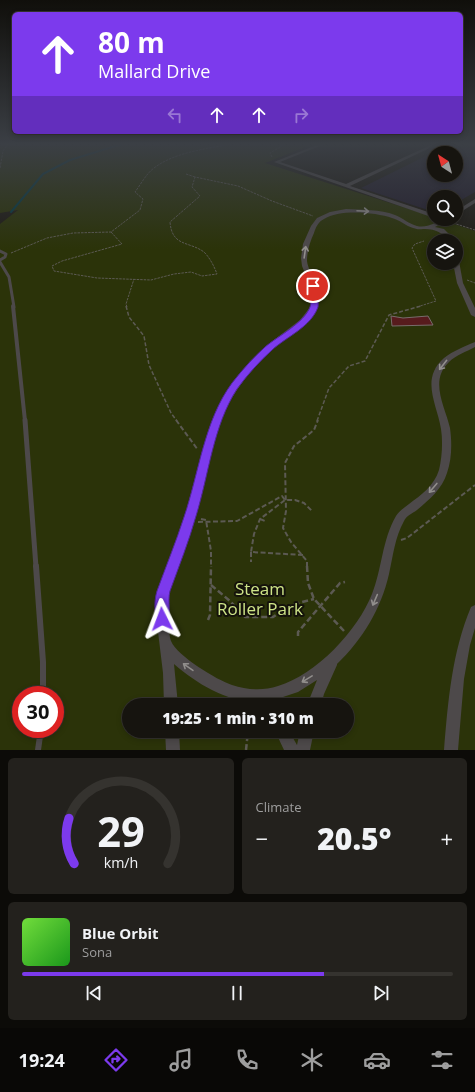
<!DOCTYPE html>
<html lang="en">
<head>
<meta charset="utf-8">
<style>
	:root { --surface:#16140f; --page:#23211d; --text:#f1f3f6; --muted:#9e9e9e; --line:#35332f; --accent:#7c3aed }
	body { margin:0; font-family:"Open Sans",sans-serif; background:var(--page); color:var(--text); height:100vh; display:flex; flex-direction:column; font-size:15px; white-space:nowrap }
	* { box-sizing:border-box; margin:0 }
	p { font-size:13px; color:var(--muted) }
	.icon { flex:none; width:22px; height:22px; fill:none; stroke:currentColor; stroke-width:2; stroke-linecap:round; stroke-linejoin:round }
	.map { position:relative; height:750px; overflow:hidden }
	.details { display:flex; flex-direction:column; gap:8px; padding:8px; background:#0c0b08; flex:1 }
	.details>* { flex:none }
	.hud { position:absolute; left:12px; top:12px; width:451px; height:122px; border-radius:6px; box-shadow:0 2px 6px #0003,0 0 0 1px var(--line); background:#7c3aed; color:#fff; overflow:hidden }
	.needle { width:26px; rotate:324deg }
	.tools { position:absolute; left:427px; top:146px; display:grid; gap:8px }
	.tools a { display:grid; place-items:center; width:36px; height:36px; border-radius:50%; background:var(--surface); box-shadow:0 2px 6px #0003,0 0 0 1px var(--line); font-size:20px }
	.speed { position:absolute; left:12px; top:686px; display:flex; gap:8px; font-size:20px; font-weight:700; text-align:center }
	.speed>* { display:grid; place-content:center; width:52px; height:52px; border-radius:50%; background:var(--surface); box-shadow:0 2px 6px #0003,0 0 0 1px var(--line); line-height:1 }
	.speed .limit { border:6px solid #d22; background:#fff; color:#111 }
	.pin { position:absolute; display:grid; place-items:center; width:34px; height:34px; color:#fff; margin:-17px; border:2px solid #fff; border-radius:50%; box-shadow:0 1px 4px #0007 }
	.me { position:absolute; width:44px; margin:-22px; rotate:357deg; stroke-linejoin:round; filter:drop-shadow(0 0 3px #0008) }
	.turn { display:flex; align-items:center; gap:14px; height:84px; padding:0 20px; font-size:18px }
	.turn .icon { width:52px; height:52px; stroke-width:2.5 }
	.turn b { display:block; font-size:28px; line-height:34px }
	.lanes { display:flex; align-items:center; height:38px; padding:0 20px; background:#0003; justify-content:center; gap:20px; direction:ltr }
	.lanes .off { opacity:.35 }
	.big { font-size:30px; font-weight:800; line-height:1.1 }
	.details .widget { flex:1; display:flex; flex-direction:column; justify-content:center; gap:6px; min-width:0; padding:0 14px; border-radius:6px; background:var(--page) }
	.details .dial { align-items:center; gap:0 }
	.dial svg { height:104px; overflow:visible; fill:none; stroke:var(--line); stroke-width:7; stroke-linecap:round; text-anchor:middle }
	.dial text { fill:var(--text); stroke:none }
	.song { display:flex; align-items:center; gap:12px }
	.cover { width:48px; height:48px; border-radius:6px; background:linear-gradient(135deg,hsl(100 70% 55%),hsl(120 70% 35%)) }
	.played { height:4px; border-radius:2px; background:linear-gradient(90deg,var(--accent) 70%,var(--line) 70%) }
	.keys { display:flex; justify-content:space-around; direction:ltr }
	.heat { display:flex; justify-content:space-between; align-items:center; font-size:22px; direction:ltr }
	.details .tiles { flex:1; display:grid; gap:8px; grid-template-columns:1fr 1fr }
	.widget:last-child { grid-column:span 2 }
	.trip { position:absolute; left:122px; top:698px; width:232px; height:40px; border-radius:20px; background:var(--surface); box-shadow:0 2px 6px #0003,0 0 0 1px var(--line); font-weight:800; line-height:40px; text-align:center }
	.tabs { display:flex; height:64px; justify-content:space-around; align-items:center; background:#090806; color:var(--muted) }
	.tabs .icon { width:28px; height:28px }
	.tabs .active { color:var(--accent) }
	.tabs b { font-size:18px; color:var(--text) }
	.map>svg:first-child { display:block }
</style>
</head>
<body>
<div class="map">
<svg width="475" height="750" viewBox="0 0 475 750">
	<rect width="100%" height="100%" fill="#1e1b14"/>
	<path fill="#241f2f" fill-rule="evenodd" d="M450 144H459L475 149V192L456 203V197H434V212L361 188ZM434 153H456V175H434Z"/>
	<path fill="#2b3309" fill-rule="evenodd" d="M0 144H313L265 163 434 217V219H439L475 231V750H0V224L18 210 0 213ZM434 241H456V263H434ZM21 695H55V729H21ZM129 705H347V731H129Z"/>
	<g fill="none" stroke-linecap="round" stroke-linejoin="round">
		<polyline stroke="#043942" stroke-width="2" points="11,212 43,174 70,160 122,144"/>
	</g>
	<polygon fill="#571b1d" stroke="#776c6b" points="391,316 403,318 428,316 433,325 392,326"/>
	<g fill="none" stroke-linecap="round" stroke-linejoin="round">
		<g stroke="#5c5a53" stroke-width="1" stroke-dasharray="2.5 1" stroke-linecap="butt">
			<polyline points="272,157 270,153 285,144"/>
			<polyline points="0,168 3,151 8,144"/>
			<polyline points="186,174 195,177"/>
			<polyline points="453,223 475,230"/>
			<path d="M111 232 122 244 62 261 52 266 54 271 97 278 151 280 174 274 191 272 202 276 217 274C214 266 210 258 204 252 189 241 172 247 170 222L200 196 192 187 195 177 238 186 272 201 313 216"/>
			<path d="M11 253 47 238 73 233 111 232 140 210 143 199 135 192C141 184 146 174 154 168 175 152 206 149 231 144"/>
			<polyline points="467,280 475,283"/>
			<polyline points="127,307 126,304 134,279"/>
			<polyline points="417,307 436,301 412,248 415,244 424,241"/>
		</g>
		<g stroke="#5c5a53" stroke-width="1.5" stroke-dasharray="4 2" stroke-linecap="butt">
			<polyline points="126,306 129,317 144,336 149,365 171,413 177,421"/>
			<polyline points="317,421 329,388 349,366 365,361 389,315 421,306"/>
		</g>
		<g stroke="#5c5a53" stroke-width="2" stroke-dasharray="5 2.5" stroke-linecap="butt">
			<polyline points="176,420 198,450"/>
			<polyline points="201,519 206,520 211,551 211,567"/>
			<polyline points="260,519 265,521"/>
			<polyline points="198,522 237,521 282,496 285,500"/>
			<polyline points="401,540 407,538 475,485"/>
			<polyline points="251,552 251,562"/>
			<polyline points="303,555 251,552 254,534 260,519 285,500 295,500 304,503 312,511"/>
			<polyline points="307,567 307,561 291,542 283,528 286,511 285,463 294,446 314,430 318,420"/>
		</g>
		<g stroke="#5c5a53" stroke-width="2.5" stroke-dasharray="6 3" stroke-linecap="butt">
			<polyline points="307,566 308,583 314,599 344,631"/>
			<polyline points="211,585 230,601 245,617 273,617 291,605 314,599"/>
			<polyline points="208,620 210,615 211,566"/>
			<polyline points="298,636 298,632 340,583 345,582"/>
			<polyline points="246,750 248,731"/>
		</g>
		<g stroke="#4d494a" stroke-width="3">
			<polyline points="0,251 6,254 5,257 0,260"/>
			<polyline points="0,262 9,277 14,307"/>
		</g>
		<polyline stroke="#4d494a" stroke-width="4" points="13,306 25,421"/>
		<polyline stroke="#4d494a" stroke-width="5" points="25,420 36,567"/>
		<g stroke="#4d494a" stroke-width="6">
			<polyline points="36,566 43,662 43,695"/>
			<polyline points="38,750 41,729"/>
		</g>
		<g fill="#4d494a" fill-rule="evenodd">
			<polygon points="319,144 325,144 280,162 346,184 433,144 438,144 350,186 434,214 434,218 274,162"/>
			<polygon points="469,144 475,144 475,146 469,145"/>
			<polygon points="475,199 475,203 456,215 456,211"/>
			<path d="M346 209C362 210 380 209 395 215 403 218 409 224 417 226 428 229 439 219 450 219L435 227 444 229 456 241H450C442 233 436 229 425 229 419 229 419 230 413 228 406 226 400 220 392 218 375 212 339 209 324 219 318 222 316 227 314 233 310 242 307 251 307 261 308 269 313 276 315 283 317 289 317 294 317 300 317 302 318 304 317 306 316 310 313 313 311 316 301 330 284 339 271 350 258 362 247 375 237 390 212 426 208 476 195 517 190 534 183 550 177 567 174 576 170 585 168 595 167 605 168 632 171 641 177 656 217 680 232 685 247 690 263 691 278 686 316 675 358 630 372 594 382 569 382 540 396 516 399 511 404 508 409 504 421 495 434 486 439 470 442 457 443 442 441 429 437 404 420 379 444 358 453 351 465 346 475 342V347C466 352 456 355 449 362 429 381 445 406 450 428 452 442 452 459 447 473 442 489 430 499 417 510 413 513 406 516 404 521 395 537 393 556 389 574 381 609 363 639 337 664V665L324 694 321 705H307L317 680 298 692 271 701 273 705H259L257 703C226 701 197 684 174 664L178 705H164L163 673 155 607 157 591 185 517 210 429 221 401 232 384 250 361 266 346 300 320 311 306 310 286 302 266 301 258 303 244 311 226 317 218 330 212Z"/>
			<polygon points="456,259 459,261 463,283 475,308 475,317 471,315 457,283 453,263 456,263"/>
			<path d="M475 605V628L470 645 464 679 458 750H444C448 701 452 652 471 607Z"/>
			<polygon points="165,731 179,731 180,750 166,750"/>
			<polygon points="275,731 289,731 297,745 300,731 314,731 310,750 284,750"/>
		</g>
	</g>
	<defs><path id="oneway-shaft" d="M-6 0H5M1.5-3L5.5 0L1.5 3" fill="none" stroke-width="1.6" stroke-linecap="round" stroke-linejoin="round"/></defs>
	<g stroke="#918e8c">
		<use href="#oneway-shaft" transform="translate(363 211) rotate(3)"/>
		<use href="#oneway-shaft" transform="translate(305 252) rotate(-82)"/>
		<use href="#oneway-shaft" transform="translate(443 365) rotate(128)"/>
		<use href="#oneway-shaft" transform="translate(433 488) rotate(130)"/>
		<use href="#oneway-shaft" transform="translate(375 600) rotate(113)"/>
		<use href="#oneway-shaft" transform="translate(188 667) rotate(-145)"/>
		<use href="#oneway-shaft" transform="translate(307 679) rotate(149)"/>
	</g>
	<linearGradient id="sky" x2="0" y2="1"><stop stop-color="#100f0b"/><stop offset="0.58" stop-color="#3b3f45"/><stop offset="1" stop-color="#3b3f45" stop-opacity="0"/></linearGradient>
	<rect width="475" height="249" fill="url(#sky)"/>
	<path fill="#7c3aed" stroke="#51269a" d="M313 283 317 286C317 292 319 301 318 307 311 327 286 337 272 350 259 362 247 375 237 389 213 426 209 474 196 516 189 541 179 566 170 591 167 602 172 614 167 624L162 626 158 624C154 614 154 601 157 591 166 566 176 542 184 517 199 473 204 421 232 383 242 370 253 358 265 347 278 336 304 323 310 307 312 301 310 292 309 286Z"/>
	<g text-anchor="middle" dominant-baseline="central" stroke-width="4" stroke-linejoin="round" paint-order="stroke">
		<g font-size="17" fill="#cee488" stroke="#14120b">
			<text x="260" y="588">Steam<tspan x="260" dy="20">Roller Park</tspan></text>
		</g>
	</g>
</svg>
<div class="tools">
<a><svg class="needle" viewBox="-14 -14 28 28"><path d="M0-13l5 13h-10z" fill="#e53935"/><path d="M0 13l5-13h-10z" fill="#9e9e9e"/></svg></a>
<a><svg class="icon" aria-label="search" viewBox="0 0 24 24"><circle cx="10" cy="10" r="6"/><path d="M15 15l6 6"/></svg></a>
<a><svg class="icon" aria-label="layers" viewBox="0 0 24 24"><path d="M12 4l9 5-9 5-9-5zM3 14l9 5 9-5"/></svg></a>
</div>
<div class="speed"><div class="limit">30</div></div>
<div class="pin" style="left:313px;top:286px;background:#d93025"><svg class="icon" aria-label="arrive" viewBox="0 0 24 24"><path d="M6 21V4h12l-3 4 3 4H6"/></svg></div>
<svg class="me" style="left:162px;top:619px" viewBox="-20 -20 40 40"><path d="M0-17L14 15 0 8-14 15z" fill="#7c3aed" stroke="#fff" stroke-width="4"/></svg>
<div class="trip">19:25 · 1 min · 310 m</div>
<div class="hud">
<div class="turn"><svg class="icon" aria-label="ahead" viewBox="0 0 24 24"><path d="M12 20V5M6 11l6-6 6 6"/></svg><div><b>80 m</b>Mallard Drive</div></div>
<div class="lanes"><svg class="icon off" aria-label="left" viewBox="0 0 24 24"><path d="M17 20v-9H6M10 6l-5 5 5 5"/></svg><svg class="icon" aria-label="ahead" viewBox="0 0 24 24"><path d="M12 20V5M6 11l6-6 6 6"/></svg><svg class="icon" aria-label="ahead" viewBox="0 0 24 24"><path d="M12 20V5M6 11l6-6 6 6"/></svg><svg class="icon off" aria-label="right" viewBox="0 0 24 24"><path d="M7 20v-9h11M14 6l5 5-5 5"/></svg></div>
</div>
</div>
<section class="details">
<div class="tiles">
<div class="widget dial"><svg viewBox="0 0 100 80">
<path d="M14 69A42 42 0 1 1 86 69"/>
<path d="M14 69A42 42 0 0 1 10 34" stroke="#7c3aed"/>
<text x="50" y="56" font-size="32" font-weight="700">29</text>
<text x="50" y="72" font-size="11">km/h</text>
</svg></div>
<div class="widget"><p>Climate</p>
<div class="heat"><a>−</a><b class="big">20.5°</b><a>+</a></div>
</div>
<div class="widget">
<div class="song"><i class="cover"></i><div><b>Blue Orbit</b><p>Sona</p></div></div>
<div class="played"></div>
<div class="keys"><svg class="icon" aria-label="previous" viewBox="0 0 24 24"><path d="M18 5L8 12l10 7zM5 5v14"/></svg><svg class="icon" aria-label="pause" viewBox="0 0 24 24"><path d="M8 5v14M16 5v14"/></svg><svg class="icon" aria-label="next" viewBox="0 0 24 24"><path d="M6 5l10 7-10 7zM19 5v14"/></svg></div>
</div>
</div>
</section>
<nav class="tabs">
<b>19:24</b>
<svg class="icon active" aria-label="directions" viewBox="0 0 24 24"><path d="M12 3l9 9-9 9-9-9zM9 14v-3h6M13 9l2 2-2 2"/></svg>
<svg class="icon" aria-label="music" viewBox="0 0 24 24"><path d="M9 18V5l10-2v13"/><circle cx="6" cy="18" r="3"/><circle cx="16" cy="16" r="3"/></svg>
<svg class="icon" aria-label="phone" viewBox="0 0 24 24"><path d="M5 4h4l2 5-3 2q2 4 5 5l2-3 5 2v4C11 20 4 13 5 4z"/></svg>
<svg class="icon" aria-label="climate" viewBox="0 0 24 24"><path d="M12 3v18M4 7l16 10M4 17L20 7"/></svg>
<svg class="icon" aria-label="car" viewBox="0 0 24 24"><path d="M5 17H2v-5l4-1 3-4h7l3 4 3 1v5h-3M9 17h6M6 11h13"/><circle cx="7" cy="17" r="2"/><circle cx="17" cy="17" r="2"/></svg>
<svg class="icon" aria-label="filters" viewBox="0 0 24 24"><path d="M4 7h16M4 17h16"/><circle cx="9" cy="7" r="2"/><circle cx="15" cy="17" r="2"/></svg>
</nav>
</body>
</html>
